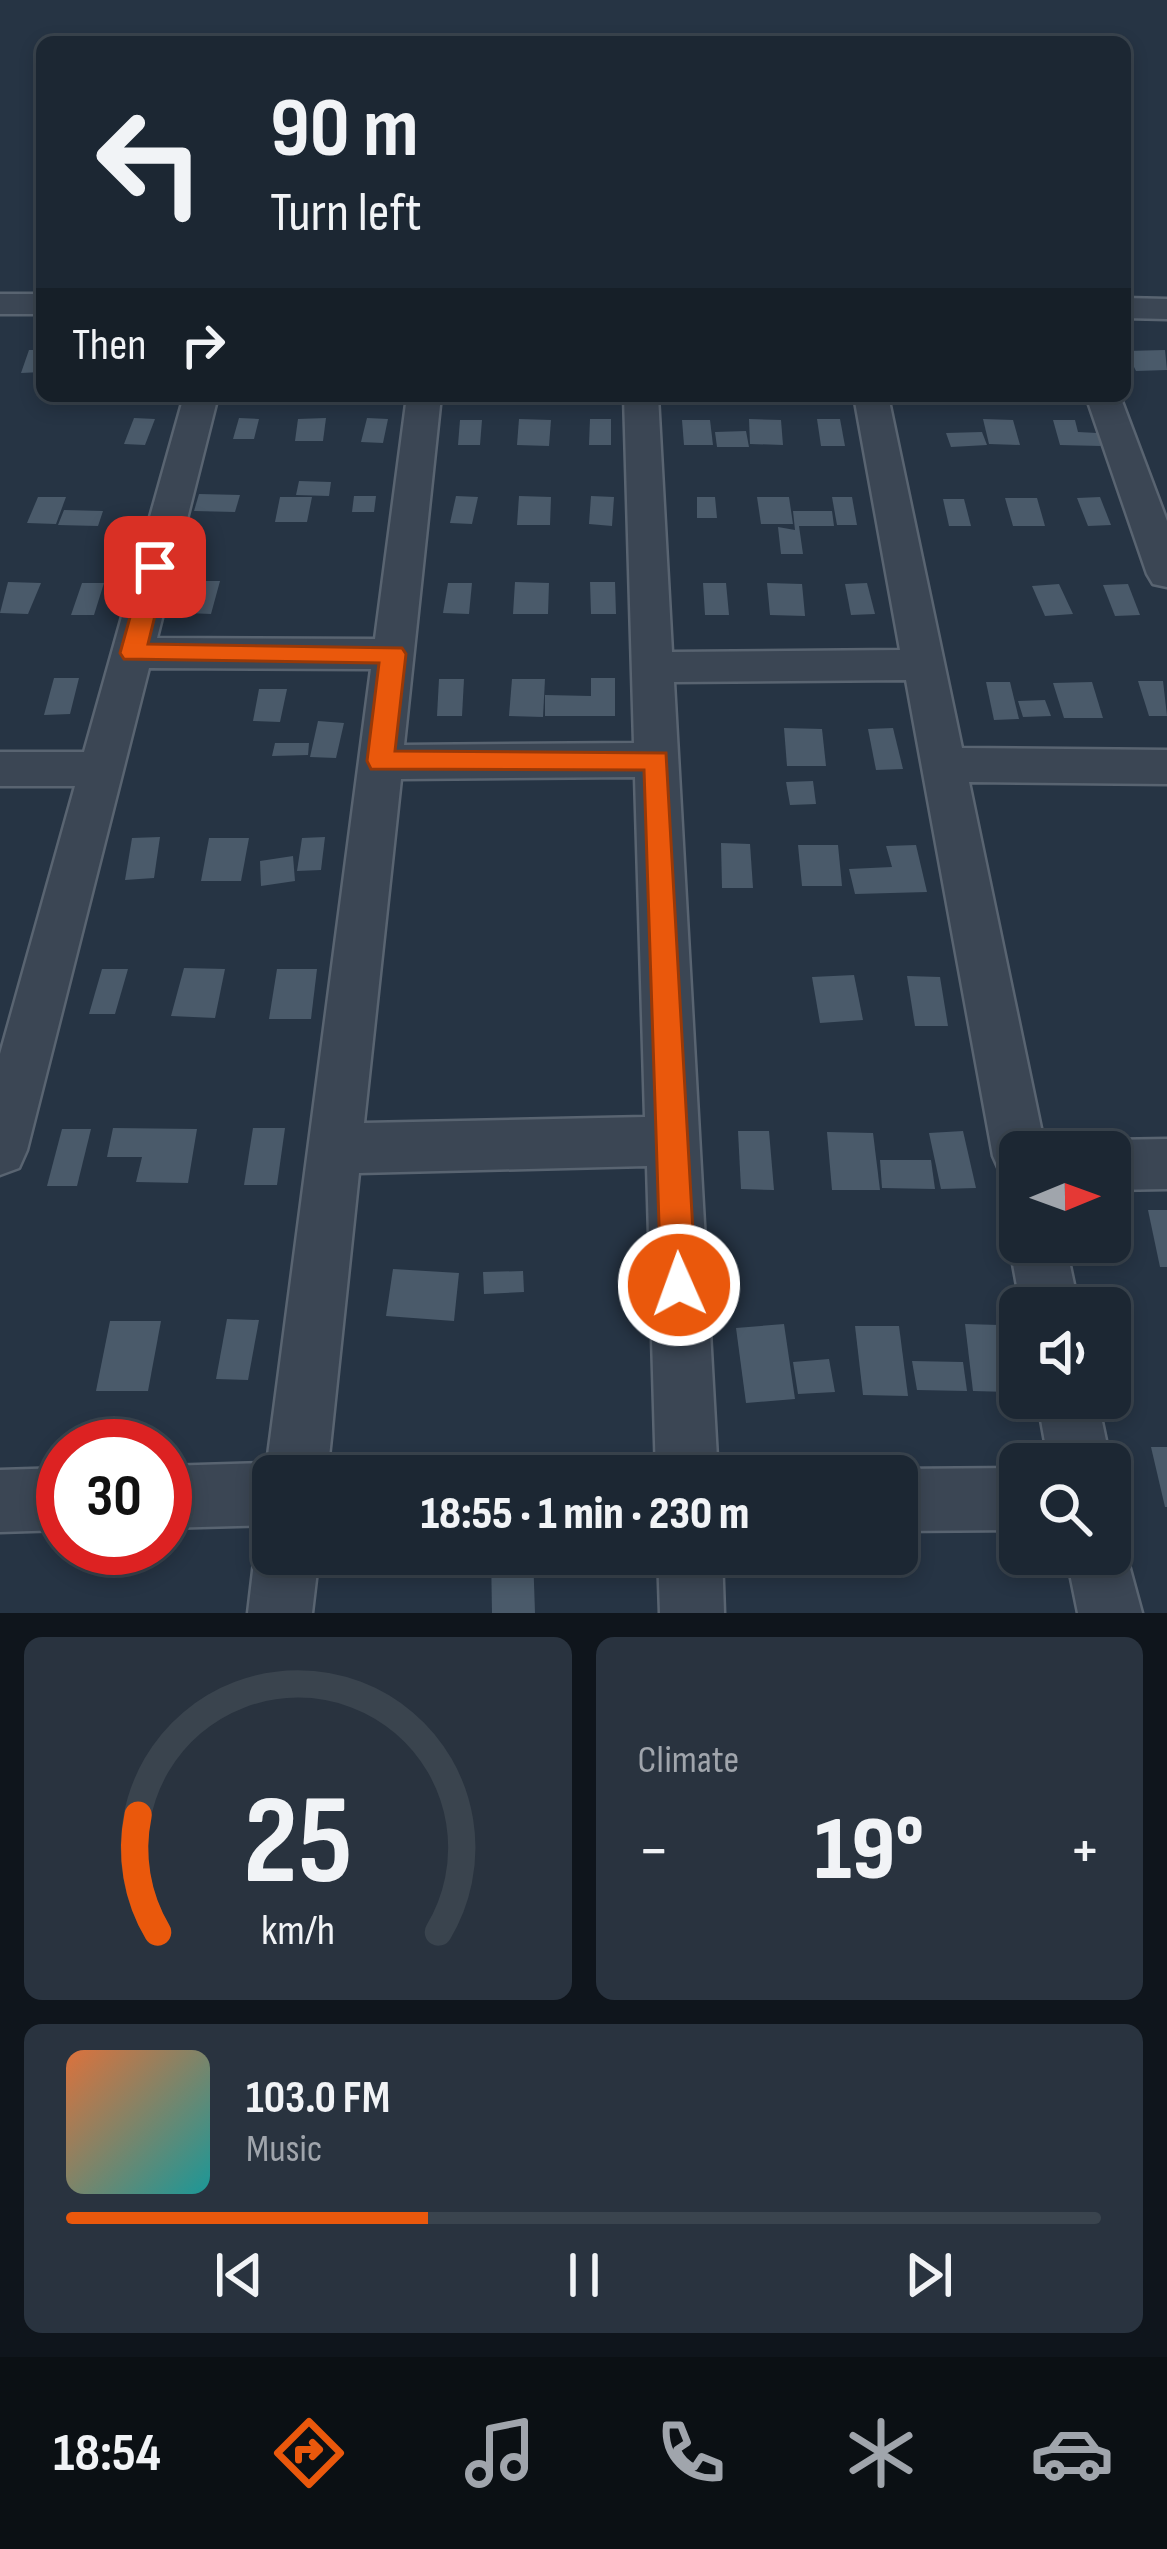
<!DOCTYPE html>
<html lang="en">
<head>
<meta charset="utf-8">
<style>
	:root { --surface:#1c2733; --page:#29333f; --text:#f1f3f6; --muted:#a0a5ac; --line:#3a444e; --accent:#ea580c }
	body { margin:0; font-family:"Sofia Sans Condensed",sans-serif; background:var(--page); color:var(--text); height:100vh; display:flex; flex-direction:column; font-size:45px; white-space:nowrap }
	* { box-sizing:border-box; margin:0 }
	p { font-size:39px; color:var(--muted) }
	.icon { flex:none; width:66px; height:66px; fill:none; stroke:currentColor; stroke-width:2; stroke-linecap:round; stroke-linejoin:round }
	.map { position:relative; height:1613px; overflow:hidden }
	.drawer { display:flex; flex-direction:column; gap:24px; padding:24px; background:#0f151c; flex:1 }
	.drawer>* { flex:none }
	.hud { position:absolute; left:36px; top:36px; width:1095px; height:366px; border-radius:18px; box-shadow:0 6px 18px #0003,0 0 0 3px var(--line); background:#1c2733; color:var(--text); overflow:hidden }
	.needle { width:78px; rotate:89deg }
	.fabs { position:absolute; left:999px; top:1131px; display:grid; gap:24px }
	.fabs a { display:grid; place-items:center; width:132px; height:132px; border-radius:18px; background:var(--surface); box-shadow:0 6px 18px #0003,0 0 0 3px var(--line); font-size:60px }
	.speed { position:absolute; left:36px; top:1419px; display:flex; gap:24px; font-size:60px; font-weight:700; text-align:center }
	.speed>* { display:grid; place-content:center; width:156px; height:156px; border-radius:50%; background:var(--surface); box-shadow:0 6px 18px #0003,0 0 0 3px var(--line); line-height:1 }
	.speed .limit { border:18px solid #d22; background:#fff; color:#111 }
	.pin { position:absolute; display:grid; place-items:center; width:102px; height:102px; color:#fff; margin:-51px; border-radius:24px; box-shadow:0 6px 18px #0006 }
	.me { position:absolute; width:132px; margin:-66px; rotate:358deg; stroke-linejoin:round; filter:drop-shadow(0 0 9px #0008) }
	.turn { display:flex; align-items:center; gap:42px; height:252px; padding:0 36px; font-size:54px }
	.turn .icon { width:156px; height:156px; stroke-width:2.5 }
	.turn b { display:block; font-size:84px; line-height:102px }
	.then { display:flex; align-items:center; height:114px; padding:0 36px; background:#0003; gap:24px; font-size:45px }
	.big { font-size:90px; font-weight:800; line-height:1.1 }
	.drawer .widget { flex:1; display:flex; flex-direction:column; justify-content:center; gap:18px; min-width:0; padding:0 42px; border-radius:18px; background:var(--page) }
	.drawer .dial { align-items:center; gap:0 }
	.dial svg { height:312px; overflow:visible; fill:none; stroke:var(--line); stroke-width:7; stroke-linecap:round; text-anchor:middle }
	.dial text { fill:var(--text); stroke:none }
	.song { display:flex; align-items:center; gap:36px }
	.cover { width:144px; height:144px; border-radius:18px; background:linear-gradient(135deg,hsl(20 70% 55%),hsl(180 70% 35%)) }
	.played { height:12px; border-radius:6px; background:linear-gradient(90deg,var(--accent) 35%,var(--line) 35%) }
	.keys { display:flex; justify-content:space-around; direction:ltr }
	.heat { display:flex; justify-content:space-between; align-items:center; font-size:66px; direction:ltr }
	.drawer .tiles { flex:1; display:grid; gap:24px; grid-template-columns:1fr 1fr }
	.widget:last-child { grid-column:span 2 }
	.trip { position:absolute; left:252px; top:1455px; width:666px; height:120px; border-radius:18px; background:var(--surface); box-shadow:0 6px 18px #0003,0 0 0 3px var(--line); font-weight:800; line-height:120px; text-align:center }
	.tab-bar { display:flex; height:192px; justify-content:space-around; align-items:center; background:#0b1014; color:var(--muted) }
	.tab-bar .icon { width:84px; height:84px }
	.tab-bar .on { color:var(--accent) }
	.tab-bar b { font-size:54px; color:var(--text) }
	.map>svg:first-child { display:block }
</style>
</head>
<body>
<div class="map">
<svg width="1167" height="1613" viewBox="0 0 1167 1613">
	<rect width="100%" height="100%" fill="#263444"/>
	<g fill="#4a5a6a">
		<polygon points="29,350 42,350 42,372 21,373"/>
		<polygon points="1165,350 1167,370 1136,371 1126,351"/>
		<polygon points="134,418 155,419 145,445 124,444"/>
		<polygon points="239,418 259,419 254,439 233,439"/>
		<polygon points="326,418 323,441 295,441 298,419"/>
		<polygon points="367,418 388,419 383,443 361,442"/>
		<polygon points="519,419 551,420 549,446 517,445"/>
		<polygon points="590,419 611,419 611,445 589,445"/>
		<polygon points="749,419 781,420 783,445 750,444"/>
		<polygon points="817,419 840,419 845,446 821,446"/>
		<polygon points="983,419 1013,420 1020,445 989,444"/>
		<polygon points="460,420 482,420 480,445 458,445"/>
		<polygon points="682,420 710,420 713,445 684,445"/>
		<polygon points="1053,420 1075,420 1078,432 1097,433 1101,446 1060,445"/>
		<polygon points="746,431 749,447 717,447 715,432"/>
		<polygon points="982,432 987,445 951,447 946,433"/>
		<polygon points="299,481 331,482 329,496 296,495"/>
		<polygon points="199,494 240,495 235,512 194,511"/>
		<polygon points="354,496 376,496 374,512 352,512"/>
		<polygon points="456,496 478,497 472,524 450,523"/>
		<polygon points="519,496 551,497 550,525 517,525"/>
		<polygon points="591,496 614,497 612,526 589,524"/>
		<polygon points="38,497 66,497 56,524 27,523"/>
		<polygon points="280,497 312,497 307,522 275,522"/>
		<polygon points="697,497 715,497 717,518 697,518"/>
		<polygon points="757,497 789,497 793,524 761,524"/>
		<polygon points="832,497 852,497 857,525 837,525"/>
		<polygon points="1100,497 1111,525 1088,526 1077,498"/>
		<polygon points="1005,498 1037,498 1045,526 1013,526"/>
		<polygon points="943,499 964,499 971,526 949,526"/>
		<polygon points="64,510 103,511 98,526 58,525"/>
		<polygon points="793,511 832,511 834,526 799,526 803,554 781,554 778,527 795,530"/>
		<polygon points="197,581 220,581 211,614 187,613"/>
		<polygon points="8,582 41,583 28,614 0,613"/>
		<polygon points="515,582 549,583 548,614 513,614"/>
		<polygon points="590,582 615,582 616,614 591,614"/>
		<polygon points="82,583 104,583 94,615 71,615"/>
		<polygon points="448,583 472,583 469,614 443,613"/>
		<polygon points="703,583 726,583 729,615 705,615"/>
		<polygon points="767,583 802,584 805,616 770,615"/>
		<polygon points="867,583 875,614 851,615 845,584"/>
		<polygon points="1059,584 1073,614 1045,616 1032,586"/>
		<polygon points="1128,584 1140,615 1115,616 1103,585"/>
		<polygon points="54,678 79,678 70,714 44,715"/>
		<polygon points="591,678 615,678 615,716 545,716 545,695 591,696"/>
		<polygon points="439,679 464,679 462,716 437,716"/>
		<polygon points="512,679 545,679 543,717 509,716"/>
		<polygon points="1138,681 1163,681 1167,716 1149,716"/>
		<polygon points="986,682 1010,682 1019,719 994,720"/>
		<polygon points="1092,682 1103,718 1064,718 1053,683"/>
		<polygon points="259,689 287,689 280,722 253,721"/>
		<polygon points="1045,700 1051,716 1023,717 1018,701"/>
		<polygon points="318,721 344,723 336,758 310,757"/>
		<polygon points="784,728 822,729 826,766 787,766"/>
		<polygon points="893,728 903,769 876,770 868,729"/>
		<polygon points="275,743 309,743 308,755 272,756"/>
		<polygon points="813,781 816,804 790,805 786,782"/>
		<polygon points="160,837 154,878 125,880 132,838"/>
		<polygon points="325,837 321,870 297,871 302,838"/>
		<polygon points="209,838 249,838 241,881 201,881"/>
		<polygon points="721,843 750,844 753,888 722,888"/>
		<polygon points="798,845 838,845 842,886 802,886"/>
		<polygon points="916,845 927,892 855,894 849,869 892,867 886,846"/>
		<polygon points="293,856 295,881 261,886 260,861"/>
		<polygon points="184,968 225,969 215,1018 171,1016"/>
		<polygon points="102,969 128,969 115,1014 89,1014"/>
		<polygon points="277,969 317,969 311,1019 269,1019"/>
		<polygon points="854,975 863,1020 820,1023 812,977"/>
		<polygon points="907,976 940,977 948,1026 915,1026"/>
		<polygon points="113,1128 197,1129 188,1183 136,1182 142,1157 107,1157"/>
		<polygon points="253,1128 285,1128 277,1185 244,1185"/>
		<polygon points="62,1129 91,1129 77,1186 47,1186"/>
		<polygon points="738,1131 769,1131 774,1190 741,1189"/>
		<polygon points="963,1131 976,1188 941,1189 929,1133"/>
		<polygon points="827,1132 873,1133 880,1190 832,1190"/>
		<polygon points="880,1160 931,1160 935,1189 882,1188"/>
		<polygon points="1148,1210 1167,1210 1167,1267 1160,1267"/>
		<polygon points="393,1269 459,1273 454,1321 386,1316"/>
		<polygon points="523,1271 524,1292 484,1294 483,1272"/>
		<polygon points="227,1319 259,1320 248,1380 216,1379"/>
		<polygon points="110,1321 161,1321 148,1391 96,1391"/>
		<polygon points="784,1324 795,1399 746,1403 736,1328"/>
		<polygon points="965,1324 999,1325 1009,1392 973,1391"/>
		<polygon points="855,1326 899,1326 908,1396 863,1395"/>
		<polygon points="829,1359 835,1392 798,1394 793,1362"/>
		<polygon points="912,1361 963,1362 967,1391 917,1390"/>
		<polygon points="1151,1447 1167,1447 1167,1507 1165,1507"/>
		<polygon points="491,1554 533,1554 535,1613 492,1613"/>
	</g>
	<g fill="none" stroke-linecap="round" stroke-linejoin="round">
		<defs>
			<g id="street">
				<rect x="0" y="294" width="42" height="20"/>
				<polygon points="1125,298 1167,299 1167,319 1125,318"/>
				<path d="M184 396H218L157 638 375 639 407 396H441L404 745 634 743 624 396H658L672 652 900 650 854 396H888L962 748 1167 750V784L969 782 1046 1152H1020V1181L1001 1174 993 1156 906 680 674 682 718 1476H656L647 1166 359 1173 327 1476H273V1525L165 1528V1466L267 1463 371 669 149 668 27 1150 19 1168 0 1175V1054L75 786H0V752H84ZM635 777 645 1117 364 1123 401 779Z"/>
				<polygon points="1086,396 1120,396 1167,521 1167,587 1153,584 1147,574"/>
				<polygon points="1167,1139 1167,1189 1110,1190 1110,1152 1089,1152 1110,1140"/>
				<polygon points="1020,1222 1020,1242 1065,1242 1079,1308 1021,1308 1009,1242"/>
				<polygon points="1037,1398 1097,1398 1111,1464 1110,1465 1049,1464"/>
				<polygon points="63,1468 63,1530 0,1532 0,1470"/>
				<polygon points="1020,1468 1020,1530 897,1531 897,1476 880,1476 897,1469"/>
				<polygon points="1110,1527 1120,1532 1142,1613 1078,1613 1066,1554 1110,1554"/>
				<polygon points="273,1528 273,1554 319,1554 312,1613 248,1613 255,1554 265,1532"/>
				<polygon points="658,1554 722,1554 724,1613 660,1613"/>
			</g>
		</defs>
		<use href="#street" stroke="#596471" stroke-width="5"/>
		<use href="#street" fill="#3b4654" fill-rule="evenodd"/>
	</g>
	<polygon fill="#ea580c" stroke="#983908" stroke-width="3" points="155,559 167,567 148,644 402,648 406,654 395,751 666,753 696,1285 691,1297 679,1302 666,1297 661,1285 644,770 371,769 367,761 379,663 124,659 120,653 144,567"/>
</svg>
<div class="fabs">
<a><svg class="needle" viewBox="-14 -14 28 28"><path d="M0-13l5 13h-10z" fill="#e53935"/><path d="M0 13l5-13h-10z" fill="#a0a5ac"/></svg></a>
<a><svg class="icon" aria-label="sound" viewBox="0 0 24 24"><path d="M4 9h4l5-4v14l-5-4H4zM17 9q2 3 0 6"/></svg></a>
<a><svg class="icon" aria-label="search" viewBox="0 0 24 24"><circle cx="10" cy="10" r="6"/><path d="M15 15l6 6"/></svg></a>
</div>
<div class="speed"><div class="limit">30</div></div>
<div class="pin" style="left:155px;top:567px;background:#d93025"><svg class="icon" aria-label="arrive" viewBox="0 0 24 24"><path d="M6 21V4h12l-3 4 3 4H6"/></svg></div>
<svg class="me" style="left:679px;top:1285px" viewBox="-20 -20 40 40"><circle r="17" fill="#ea580c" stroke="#fff" stroke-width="3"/><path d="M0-11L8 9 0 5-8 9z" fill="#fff"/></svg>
<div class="trip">18:55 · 1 min · 230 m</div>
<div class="hud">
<div class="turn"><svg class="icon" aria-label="left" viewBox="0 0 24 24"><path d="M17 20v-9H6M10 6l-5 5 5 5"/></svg><div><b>90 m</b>Turn left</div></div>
<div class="then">Then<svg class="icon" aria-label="right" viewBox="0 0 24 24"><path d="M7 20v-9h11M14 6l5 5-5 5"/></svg></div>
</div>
</div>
<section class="drawer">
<div class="tiles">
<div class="widget dial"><svg viewBox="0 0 100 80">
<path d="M14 69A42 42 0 1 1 86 69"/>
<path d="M14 69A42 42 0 0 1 9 39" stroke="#ea580c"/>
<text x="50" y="56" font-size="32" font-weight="700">25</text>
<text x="50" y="72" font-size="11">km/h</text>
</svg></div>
<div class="widget"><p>Climate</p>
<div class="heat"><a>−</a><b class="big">19°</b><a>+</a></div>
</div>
<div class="widget">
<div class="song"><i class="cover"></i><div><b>103.0 FM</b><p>Music</p></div></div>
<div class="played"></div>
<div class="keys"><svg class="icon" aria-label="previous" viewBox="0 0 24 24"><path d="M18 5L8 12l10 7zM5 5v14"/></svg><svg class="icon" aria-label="pause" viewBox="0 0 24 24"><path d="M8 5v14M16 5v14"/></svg><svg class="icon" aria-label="next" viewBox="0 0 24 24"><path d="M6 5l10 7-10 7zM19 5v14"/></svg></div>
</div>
</div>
</section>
<nav class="tab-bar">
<b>18:54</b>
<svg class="icon on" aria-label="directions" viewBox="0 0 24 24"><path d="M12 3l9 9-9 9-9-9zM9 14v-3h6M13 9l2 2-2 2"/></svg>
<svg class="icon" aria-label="music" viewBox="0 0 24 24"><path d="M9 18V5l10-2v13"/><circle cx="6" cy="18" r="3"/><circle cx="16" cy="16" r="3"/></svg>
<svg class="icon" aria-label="phone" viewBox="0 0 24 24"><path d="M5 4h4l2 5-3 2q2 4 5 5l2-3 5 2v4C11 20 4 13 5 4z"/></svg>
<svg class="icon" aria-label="climate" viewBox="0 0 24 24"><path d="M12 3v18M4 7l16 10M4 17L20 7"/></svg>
<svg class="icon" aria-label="car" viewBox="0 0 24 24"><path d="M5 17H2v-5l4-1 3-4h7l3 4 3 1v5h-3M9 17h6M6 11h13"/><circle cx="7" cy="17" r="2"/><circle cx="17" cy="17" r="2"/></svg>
</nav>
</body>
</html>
